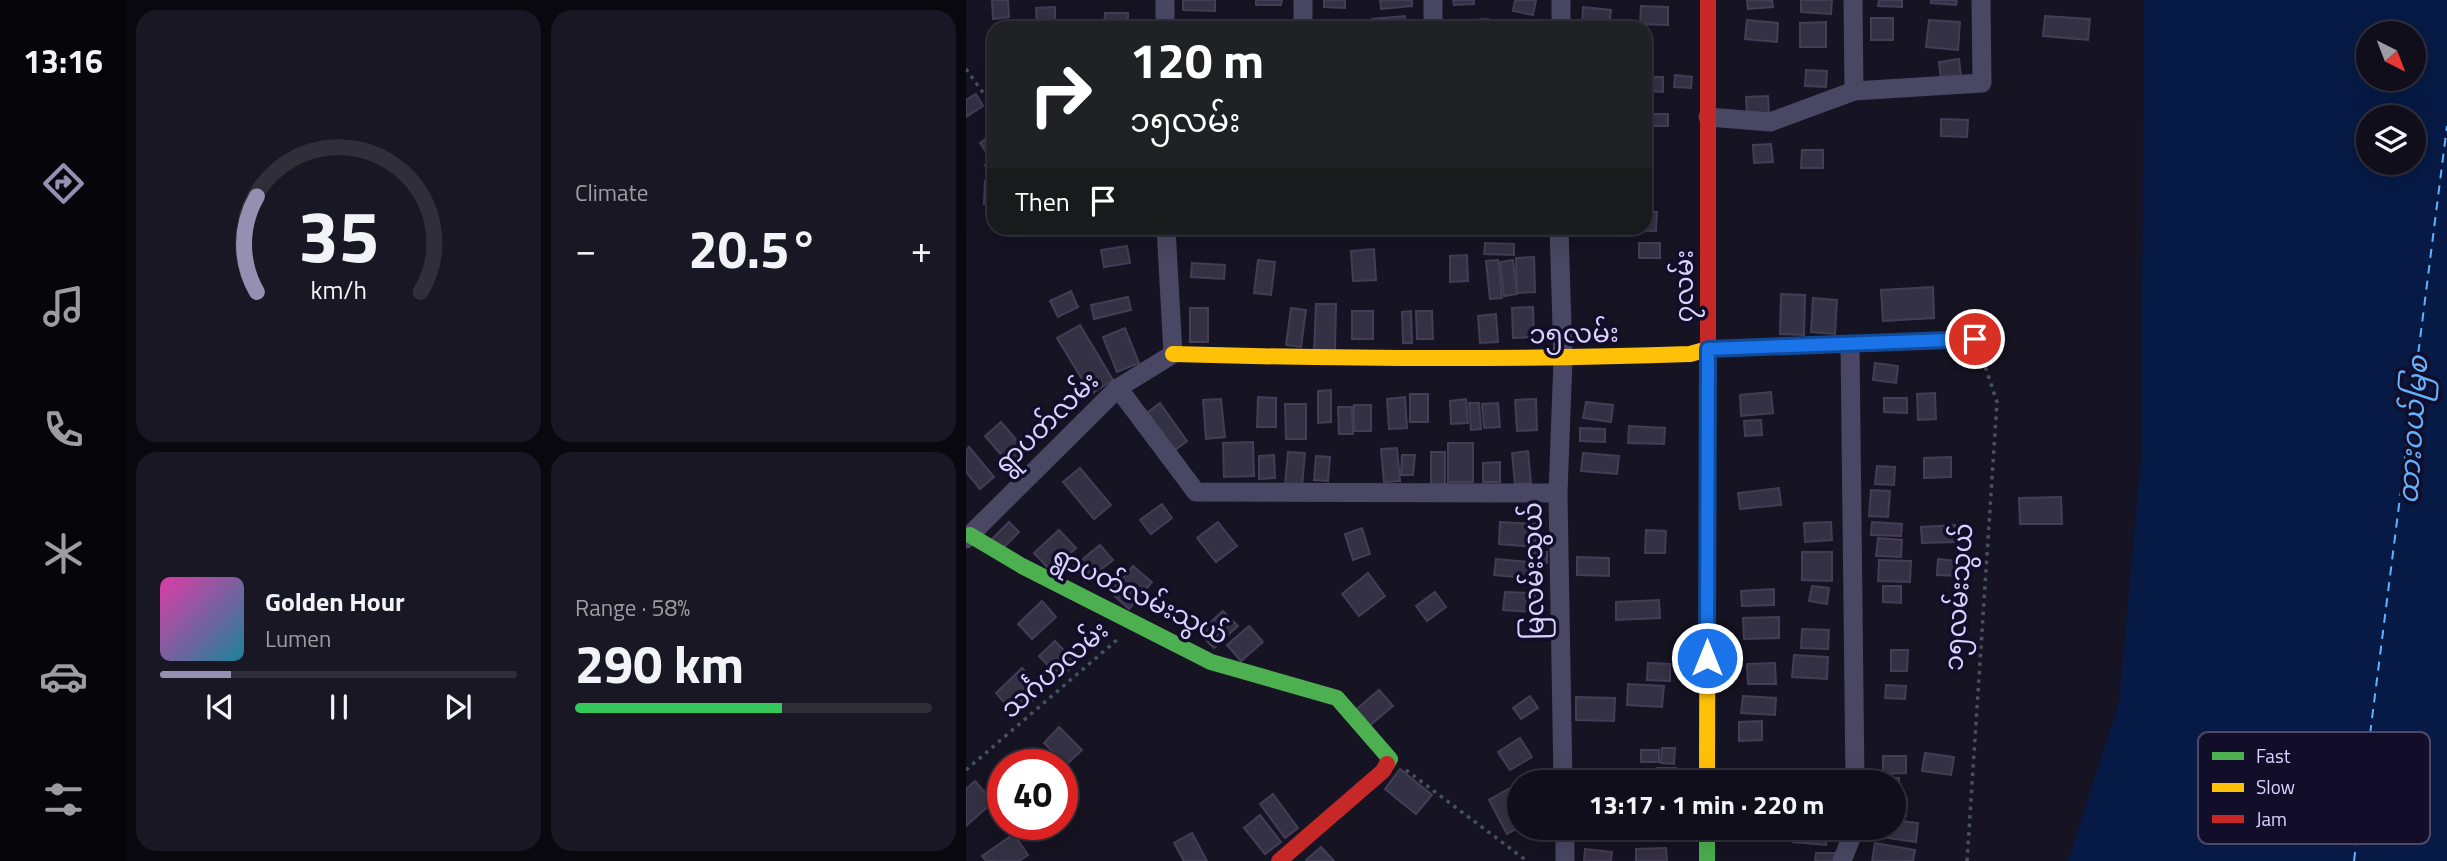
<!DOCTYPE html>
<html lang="en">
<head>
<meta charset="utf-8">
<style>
	:root { --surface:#100e1a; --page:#191723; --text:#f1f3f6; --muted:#9c9ca2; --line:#302e39; --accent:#9590b2 }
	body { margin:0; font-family:"Titillium Web","Noto Sans Myanmar",sans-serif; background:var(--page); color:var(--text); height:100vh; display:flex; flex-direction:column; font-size:26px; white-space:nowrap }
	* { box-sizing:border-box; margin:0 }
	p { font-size:23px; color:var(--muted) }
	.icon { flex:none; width:38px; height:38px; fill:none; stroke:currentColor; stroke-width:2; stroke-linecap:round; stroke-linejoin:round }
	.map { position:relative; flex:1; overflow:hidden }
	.details { display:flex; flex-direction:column; gap:10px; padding:10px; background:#09080e; width:840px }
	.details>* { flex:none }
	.top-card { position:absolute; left:21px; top:21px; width:665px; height:214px; border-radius:21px; box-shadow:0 7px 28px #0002,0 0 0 2px var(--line); background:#202124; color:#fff; overflow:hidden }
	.needle { width:46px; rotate:138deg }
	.fabs { position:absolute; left:1390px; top:21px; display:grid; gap:14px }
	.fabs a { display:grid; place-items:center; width:70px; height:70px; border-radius:50%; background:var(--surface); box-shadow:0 7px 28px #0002,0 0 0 2px var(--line); font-size:35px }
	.speed { position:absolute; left:21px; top:749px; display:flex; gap:14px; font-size:35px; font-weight:700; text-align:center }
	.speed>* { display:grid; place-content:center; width:91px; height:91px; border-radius:50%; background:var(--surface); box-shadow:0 7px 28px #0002,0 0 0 2px var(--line); line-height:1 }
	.speed .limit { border:10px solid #d22; background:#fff; color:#111 }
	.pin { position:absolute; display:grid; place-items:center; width:60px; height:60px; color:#fff; margin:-30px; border:4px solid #fff; border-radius:50%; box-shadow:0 2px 7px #0007 }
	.me { position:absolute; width:77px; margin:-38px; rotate:0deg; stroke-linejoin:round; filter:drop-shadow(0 0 5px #0008) }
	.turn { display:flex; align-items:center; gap:24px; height:147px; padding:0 28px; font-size:32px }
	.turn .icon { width:91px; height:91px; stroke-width:2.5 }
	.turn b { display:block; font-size:49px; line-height:60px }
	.then { display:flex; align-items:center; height:66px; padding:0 28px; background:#0003; gap:14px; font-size:26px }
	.big { font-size:52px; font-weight:700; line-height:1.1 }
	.details .card { flex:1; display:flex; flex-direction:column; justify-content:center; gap:10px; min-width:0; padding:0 24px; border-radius:21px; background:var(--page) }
	.details .dial { align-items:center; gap:0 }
	.dial svg { height:182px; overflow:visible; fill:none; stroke:var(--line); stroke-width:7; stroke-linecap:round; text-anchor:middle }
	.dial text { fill:var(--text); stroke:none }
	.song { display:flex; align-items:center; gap:21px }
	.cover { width:84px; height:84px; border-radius:10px; background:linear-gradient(135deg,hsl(320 70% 55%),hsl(190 70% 35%)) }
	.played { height:7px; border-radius:4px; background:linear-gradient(90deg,var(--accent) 20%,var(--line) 20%) }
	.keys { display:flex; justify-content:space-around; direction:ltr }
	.heat { display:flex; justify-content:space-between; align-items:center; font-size:38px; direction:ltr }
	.charge { height:10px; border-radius:5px; background:linear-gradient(90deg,#34c759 58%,var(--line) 0) }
	.details .tiles { flex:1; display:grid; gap:10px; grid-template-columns:repeat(2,1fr) }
	.trip { position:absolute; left:541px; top:770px; width:399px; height:70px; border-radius:35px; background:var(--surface); box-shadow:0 7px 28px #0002,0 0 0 2px var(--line); font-weight:700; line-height:70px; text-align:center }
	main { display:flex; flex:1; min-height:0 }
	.dock { display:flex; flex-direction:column; width:126px; justify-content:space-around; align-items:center; background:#06060a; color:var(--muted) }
	.dock .icon { width:49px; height:49px }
	.dock .on { color:var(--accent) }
	.dock b { font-size:32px; color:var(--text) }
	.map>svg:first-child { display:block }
</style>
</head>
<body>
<main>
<nav class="dock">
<b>13:16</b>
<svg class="icon on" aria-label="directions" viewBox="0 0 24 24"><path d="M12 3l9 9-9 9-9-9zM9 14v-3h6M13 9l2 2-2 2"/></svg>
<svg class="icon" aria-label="music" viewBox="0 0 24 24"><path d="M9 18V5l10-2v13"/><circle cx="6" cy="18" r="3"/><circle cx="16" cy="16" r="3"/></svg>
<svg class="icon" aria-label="phone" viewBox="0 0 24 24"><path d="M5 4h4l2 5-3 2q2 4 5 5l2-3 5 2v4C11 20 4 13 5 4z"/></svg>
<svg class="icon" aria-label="climate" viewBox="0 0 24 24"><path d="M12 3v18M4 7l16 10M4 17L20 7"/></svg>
<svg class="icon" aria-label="car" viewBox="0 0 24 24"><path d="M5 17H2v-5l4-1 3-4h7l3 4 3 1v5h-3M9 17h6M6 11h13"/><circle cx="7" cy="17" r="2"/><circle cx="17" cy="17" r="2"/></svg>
<svg class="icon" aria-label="filters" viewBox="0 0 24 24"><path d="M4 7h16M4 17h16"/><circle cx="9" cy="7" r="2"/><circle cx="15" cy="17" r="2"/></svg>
</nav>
<section class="details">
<div class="tiles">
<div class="card dial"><svg viewBox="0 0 100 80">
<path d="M14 69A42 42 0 1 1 86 69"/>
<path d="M14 69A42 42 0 0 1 14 27" stroke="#9590b2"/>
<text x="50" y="56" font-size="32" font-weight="700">35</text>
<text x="50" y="72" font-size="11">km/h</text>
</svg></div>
<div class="card"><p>Climate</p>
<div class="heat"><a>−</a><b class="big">20.5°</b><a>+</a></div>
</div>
<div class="card">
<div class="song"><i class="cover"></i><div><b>Golden Hour</b><p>Lumen</p></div></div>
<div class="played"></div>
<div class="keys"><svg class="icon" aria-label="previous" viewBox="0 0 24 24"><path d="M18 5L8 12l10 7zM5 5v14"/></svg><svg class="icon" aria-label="pause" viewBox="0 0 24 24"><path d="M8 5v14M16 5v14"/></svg><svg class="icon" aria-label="next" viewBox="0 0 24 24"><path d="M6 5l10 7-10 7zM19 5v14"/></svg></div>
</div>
<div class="card"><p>Range · 58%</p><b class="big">290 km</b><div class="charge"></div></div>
</div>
</section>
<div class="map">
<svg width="1481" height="861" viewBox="0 0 1481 861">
	<rect width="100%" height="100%" fill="#161322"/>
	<path fill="#061a45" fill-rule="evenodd" d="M1178 0H1481V861H1102L1153 702 1175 459ZM1402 33H1447V79H1402ZM1402 117H1447V163H1402Z"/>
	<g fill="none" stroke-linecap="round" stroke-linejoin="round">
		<polyline stroke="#61b1ff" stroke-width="2" stroke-dasharray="9 7" stroke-linecap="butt" points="1388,861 1481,126"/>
	</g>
	<g fill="#343144" stroke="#433d56" stroke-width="2">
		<polygon points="26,0 42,0 43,17 27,19"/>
		<polygon points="217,0 249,0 249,11 217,10"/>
		<polygon points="290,0 316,0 315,5 290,5"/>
		<polygon points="358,0 379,0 379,8 358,7"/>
		<polygon points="414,0 446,0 446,6 415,9"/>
		<polygon points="487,0 508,0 508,4 488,5"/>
		<polygon points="549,0 570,0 567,15 547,11"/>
		<polygon points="781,0 806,0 807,7 782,9"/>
		<polygon points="835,0 866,0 865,14 835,12"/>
		<polygon points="913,0 936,0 936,7 912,6"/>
		<polygon points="965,0 991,0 990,5 965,3"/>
		<polygon points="675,6 702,7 702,25 674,24"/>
		<polygon points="89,7 89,28 71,28 70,8"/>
		<polygon points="617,7 645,10 643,27 616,25"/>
		<polygon points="139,13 162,13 162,28 138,28"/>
		<polygon points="439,16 440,28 407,28 406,19"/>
		<polygon points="1079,16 1124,19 1122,40 1077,36"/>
		<rect x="905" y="18" width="22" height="22"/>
		<polygon points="522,19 523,28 488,28 488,21"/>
		<polygon points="570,20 570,28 547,28 547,22"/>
		<polygon points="781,20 812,23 811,42 779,39"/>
		<polygon points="963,20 994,22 992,50 960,47"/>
		<polygon points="860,22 860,47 834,47 834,23"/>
		<polygon points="234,23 267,26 267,28 233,28"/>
		<polygon points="993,59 995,77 975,79 973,62"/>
		<polygon points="840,70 861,71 860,87 839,86"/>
		<polygon points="709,75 726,77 725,88 708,87"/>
		<polygon points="679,77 697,77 697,92 679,91"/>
		<polygon points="10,94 17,106 0,117 0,100"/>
		<polygon points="802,96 803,114 781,115 780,97"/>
		<rect x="679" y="114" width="23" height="12"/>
		<polygon points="975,119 1002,120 1001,137 975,136"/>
		<polygon points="26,134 28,151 22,155 14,143"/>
		<polygon points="805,144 807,162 788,163 787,145"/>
		<polygon points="836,150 857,150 857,168 835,168"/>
		<polygon points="28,160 28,178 27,178 19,165"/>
		<polygon points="28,180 28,204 18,204 19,181"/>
		<polygon points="679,212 691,212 690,231 650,230 650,228 679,228"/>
		<polygon points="519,243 548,244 548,255 518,254"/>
		<rect x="673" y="243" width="21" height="15"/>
		<polygon points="161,246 164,263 138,267 135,250"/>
		<polygon points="408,249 410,280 387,281 385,251"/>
		<polygon points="501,255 502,281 484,282 484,256"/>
		<polygon points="568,257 569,292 551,293 550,258"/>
		<polygon points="292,260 309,262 305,295 288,293"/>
		<polygon points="532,260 536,298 524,299 520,261"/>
		<polygon points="547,260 551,294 538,296 534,262"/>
		<polygon points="226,263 259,265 258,279 225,277"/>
		<polygon points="967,287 968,318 917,321 915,290"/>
		<polygon points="105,291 112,307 92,317 84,301"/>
		<polygon points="815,294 839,295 838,335 814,334"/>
		<polygon points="162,297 165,310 128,319 125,305"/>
		<polygon points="847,298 871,300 869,334 845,332"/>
		<polygon points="350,304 370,304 369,352 348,351"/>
		<polygon points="567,307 568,337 547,338 546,308"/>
		<rect x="224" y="308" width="18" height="34"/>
		<polygon points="325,308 340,310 335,347 320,345"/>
		<rect x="386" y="311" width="21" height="28"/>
		<polygon points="445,311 446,343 437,343 436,312"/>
		<polygon points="450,311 466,311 467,339 451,339"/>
		<polygon points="530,314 532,342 514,343 512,316"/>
		<polygon points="114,325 147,380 125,394 91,338"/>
		<polygon points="159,328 173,363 151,372 137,337"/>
		<polygon points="909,363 932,366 930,383 907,380"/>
		<polygon points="365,390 365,422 352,423 352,391"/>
		<polygon points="805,392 807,413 775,416 774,395"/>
		<polygon points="969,393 970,419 952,420 951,394"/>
		<rect x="444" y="394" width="18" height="28"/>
		<polygon points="292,397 310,398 310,427 291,427"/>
		<polygon points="439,397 441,428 423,429 421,399"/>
		<polygon points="918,398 941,398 941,413 918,412"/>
		<polygon points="255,399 259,437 240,439 237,400"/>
		<polygon points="500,399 502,423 485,424 484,401"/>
		<polygon points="570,399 571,430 551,431 549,400"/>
		<polygon points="620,402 647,405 645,422 617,418"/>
		<polygon points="194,403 221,441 205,453 177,416"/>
		<polygon points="503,403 513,403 515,429 505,430"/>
		<polygon points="532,403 534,427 518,428 516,404"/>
		<polygon points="319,404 340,404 340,439 320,439"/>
		<rect x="388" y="405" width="17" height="26"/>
		<polygon points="372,407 386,407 387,434 373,434"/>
		<polygon points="795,420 796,435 779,436 778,421"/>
		<polygon points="35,422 59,450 43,464 19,436"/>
		<polygon points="663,426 699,428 698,444 662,443"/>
		<polygon points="614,428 639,429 639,442 614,441"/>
		<polygon points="287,442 288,476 258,477 257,443"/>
		<rect x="482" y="443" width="25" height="39"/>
		<polygon points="3,447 28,477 14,489 0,472 0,450"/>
		<polygon points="431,448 434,481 418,482 415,449"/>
		<polygon points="562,451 565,483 549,484 546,453"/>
		<polygon points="322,452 339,453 336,487 319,485"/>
		<rect x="465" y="452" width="14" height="39"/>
		<polygon points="617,453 653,456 651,474 615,471"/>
		<polygon points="308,455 309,478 293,479 293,456"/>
		<polygon points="436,455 449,455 447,475 435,475"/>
		<polygon points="350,456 364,457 362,481 348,480"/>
		<polygon points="985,457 985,477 958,478 958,458"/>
		<polygon points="534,462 534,482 517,482 517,463"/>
		<polygon points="911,466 929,467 928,485 909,484"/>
		<polygon points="114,468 145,505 128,519 97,482"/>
		<polygon points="813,488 815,505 774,509 772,493"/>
		<polygon points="905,490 924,491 922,517 903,516"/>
		<polygon points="1095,497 1096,524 1054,524 1053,498"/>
		<polygon points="196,504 206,518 185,534 174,520"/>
		<polygon points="43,522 53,532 35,550 25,540"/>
		<polygon points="252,522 271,546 250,562 231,538"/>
		<polygon points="534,522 571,524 569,547 533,544"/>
		<polygon points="865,522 866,540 839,542 838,523"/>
		<polygon points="906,522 936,524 935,536 905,535"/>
		<polygon points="989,525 989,542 956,543 955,527"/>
		<polygon points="396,528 404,554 387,560 379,534"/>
		<polygon points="93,530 110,548 85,571 68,553"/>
		<polygon points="680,530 700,531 699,553 679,553"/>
		<polygon points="912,538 936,540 935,557 910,556"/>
		<polygon points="134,545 147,560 119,582 107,567"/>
		<polygon points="567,551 581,552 581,563 566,562"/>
		<polygon points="836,552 866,552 866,581 836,580"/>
		<polygon points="611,557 643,558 643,576 611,575"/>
		<polygon points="530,559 562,562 560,578 528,575"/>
		<polygon points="972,559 992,561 992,576 971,575"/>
		<polygon points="913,560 945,561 944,582 912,581"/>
		<polygon points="167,566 186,582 163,609 144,592"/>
		<polygon points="402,573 419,596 393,616 376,594"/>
		<polygon points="846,586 863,588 861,604 843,601"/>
		<polygon points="917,586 935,586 935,603 917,602"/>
		<polygon points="808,589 808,605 776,606 775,591"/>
		<polygon points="469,592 480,607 461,621 450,606"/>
		<polygon points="539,592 569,593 568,612 537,610"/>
		<polygon points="693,600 694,618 650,620 650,602"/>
		<polygon points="76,601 90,617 66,639 52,624"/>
		<polygon points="257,611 272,626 248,648 233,633"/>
		<polygon points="813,617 813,638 778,639 777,618"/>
		<polygon points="283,626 297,642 275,661 261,645"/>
		<polygon points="836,629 863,630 862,649 835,648"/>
		<polygon points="89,641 110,663 94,678 73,656"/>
		<polygon points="925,650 942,650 941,671 925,671"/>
		<polygon points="828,655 862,657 861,679 826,677"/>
		<polygon points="682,663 704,664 704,681 681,680"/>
		<polygon points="809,663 810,684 782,684 781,664"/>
		<polygon points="56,668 70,683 62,690 69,698 58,709 51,701 43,708 30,693"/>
		<polygon points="662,684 698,686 696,707 661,705"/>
		<polygon points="920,685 940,686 939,699 919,698"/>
		<polygon points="413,690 427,706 402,727 388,711"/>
		<polygon points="564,696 572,708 555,719 547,708"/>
		<polygon points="777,696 810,698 809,715 775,713"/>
		<polygon points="610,697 649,698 648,721 610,720"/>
		<polygon points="796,721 796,740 773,741 773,722"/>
		<polygon points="93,727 116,750 100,765 78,743"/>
		<polygon points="554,738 566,757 544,770 532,752"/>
		<polygon points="696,748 709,748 708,764 695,763"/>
		<rect x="675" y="750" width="18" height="12"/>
		<polygon points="959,753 988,757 985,775 956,771"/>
		<polygon points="917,756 940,756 940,773 917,774"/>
		<polygon points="691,768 710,768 710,779 691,778"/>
		<polygon points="434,769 466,795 450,814 419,789"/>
		<polygon points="616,771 648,773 647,782 615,782"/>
		<polygon points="904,777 933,778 933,793 928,793 928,782 904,782"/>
		<polygon points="9,781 27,802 0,826 0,789"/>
		<polygon points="553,783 553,827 541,834 523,800"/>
		<polygon points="307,794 332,828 319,838 294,804"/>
		<polygon points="928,797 941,798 940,816 928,815"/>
		<polygon points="294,815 315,842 299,854 278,828"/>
		<polygon points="928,820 952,823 950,842 909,836 910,828 928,828"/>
		<polygon points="619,828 647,828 645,836 618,832"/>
		<polygon points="828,828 862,828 860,845 827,842"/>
		<polygon points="226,833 241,861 218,861 208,843"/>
		<polygon points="48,834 62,855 53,861 20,861 16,856"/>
		<polygon points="909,843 949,850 947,861 906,861"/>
		<polygon points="355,847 368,861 341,861 340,860"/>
		<polygon points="700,848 701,861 670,861 670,849"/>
		<polygon points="619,849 646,852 645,861 618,861"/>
		<polygon points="850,853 873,853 873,861 849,861"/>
	</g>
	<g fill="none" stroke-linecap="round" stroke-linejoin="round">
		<g stroke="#445263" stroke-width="3.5" stroke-dasharray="3.5 5" stroke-linecap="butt">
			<polyline points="0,69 28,108"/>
			<polyline points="0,770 152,639"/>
			<polyline points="440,770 561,861"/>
			<polyline points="1001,861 1031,402 1016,357"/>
		</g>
		<g stroke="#494763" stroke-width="19">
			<polyline points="199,0 199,28"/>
			<polyline points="337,0 337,28"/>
			<polyline points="887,0 888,91"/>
			<polyline points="467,28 467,0"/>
			<polyline points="595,28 595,0"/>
			<polyline points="742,117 804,122 888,91 1016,83 1015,0"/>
			<polyline points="593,228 597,359 592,493 597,782"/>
			<polyline points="884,344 889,782"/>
			<polyline points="152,388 230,492 592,493"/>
			<polyline points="0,539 152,388 207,354 200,228"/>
			<polyline points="599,828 599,861"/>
			<polyline points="876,861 889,828"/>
		</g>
		<g stroke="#4caf50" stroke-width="16">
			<polyline points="810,346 1009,339"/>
			<polyline points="4,535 56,566 245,662 371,698 424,759 421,764"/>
			<polyline points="741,828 741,861"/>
		</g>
		<g stroke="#ffc107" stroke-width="16">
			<path d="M207 354C379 359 552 360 724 354L742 349 810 346"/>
			<polyline points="741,782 742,347"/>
		</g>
		<g stroke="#c62828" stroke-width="16">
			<polyline points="742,347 742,0"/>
			<polyline points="313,861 417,771 421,764"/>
		</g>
	</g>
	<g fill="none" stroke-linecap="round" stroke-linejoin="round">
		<defs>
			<polyline id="route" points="741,658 742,349 1009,339"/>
		</defs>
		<use href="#route" stroke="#114b97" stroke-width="18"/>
		<use href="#route" stroke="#1a73e8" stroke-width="12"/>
	</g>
	<g text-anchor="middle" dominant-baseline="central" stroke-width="7" stroke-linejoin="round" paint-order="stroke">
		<g font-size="26" fill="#dad3ff" stroke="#120d28">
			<text transform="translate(717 286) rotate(-90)">၇လမ်း</text>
			<text transform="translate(608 333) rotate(-1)">၁၅လမ်း</text>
			<text transform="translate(80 422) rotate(-44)">ရွာပတ်လမ်း</text>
			<text transform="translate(567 571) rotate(-91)">မြလမ်းသွယ်</text>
			<text transform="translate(175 595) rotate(26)">ရွာပတ်လမ်းသွယ်</text>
			<text transform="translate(992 597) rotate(-86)">၁၅လမ်းသွယ်</text>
			<text transform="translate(88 669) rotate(-41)">သင်္ဂဟလမ်း</text>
		</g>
		<g font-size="28" font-style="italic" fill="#61b1ff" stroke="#120d28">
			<text transform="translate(1446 430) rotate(-86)">ထားဝယ်မြစ</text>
		</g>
	</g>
	<rect x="1232" y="732" width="232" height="112" rx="10" fill="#120d28" stroke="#4e4868" stroke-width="2"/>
	<rect x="1246" y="752" width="32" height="8" fill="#4caf50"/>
	<rect x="1246" y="783" width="32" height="9" fill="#ffc107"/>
	<rect x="1246" y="815" width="32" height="8" fill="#c62828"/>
	<g font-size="19" fill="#dad3ff">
		<text x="1290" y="763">Fast</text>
		<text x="1290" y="794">Slow</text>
		<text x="1290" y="826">Jam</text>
	</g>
</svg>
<div class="fabs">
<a><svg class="needle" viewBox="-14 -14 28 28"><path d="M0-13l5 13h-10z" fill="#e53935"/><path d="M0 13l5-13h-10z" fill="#9c9ca2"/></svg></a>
<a><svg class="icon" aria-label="layers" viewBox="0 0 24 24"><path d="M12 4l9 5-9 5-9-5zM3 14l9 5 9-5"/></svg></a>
</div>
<div class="speed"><div class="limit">40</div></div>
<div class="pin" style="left:1009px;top:339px;background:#d93025"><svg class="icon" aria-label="arrive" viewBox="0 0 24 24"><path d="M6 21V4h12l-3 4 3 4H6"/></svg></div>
<svg class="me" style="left:741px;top:658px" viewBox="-20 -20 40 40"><circle r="17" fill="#1a73e8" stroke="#fff" stroke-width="3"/><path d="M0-11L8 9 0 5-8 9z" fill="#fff"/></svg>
<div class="trip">13:17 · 1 min · 220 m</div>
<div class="top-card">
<div class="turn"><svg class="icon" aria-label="right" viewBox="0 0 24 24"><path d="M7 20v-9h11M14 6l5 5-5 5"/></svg><div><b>120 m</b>၁၅လမ်း</div></div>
<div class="then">Then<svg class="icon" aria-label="arrive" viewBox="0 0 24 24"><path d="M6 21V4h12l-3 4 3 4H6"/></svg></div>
</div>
</div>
</main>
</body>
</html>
